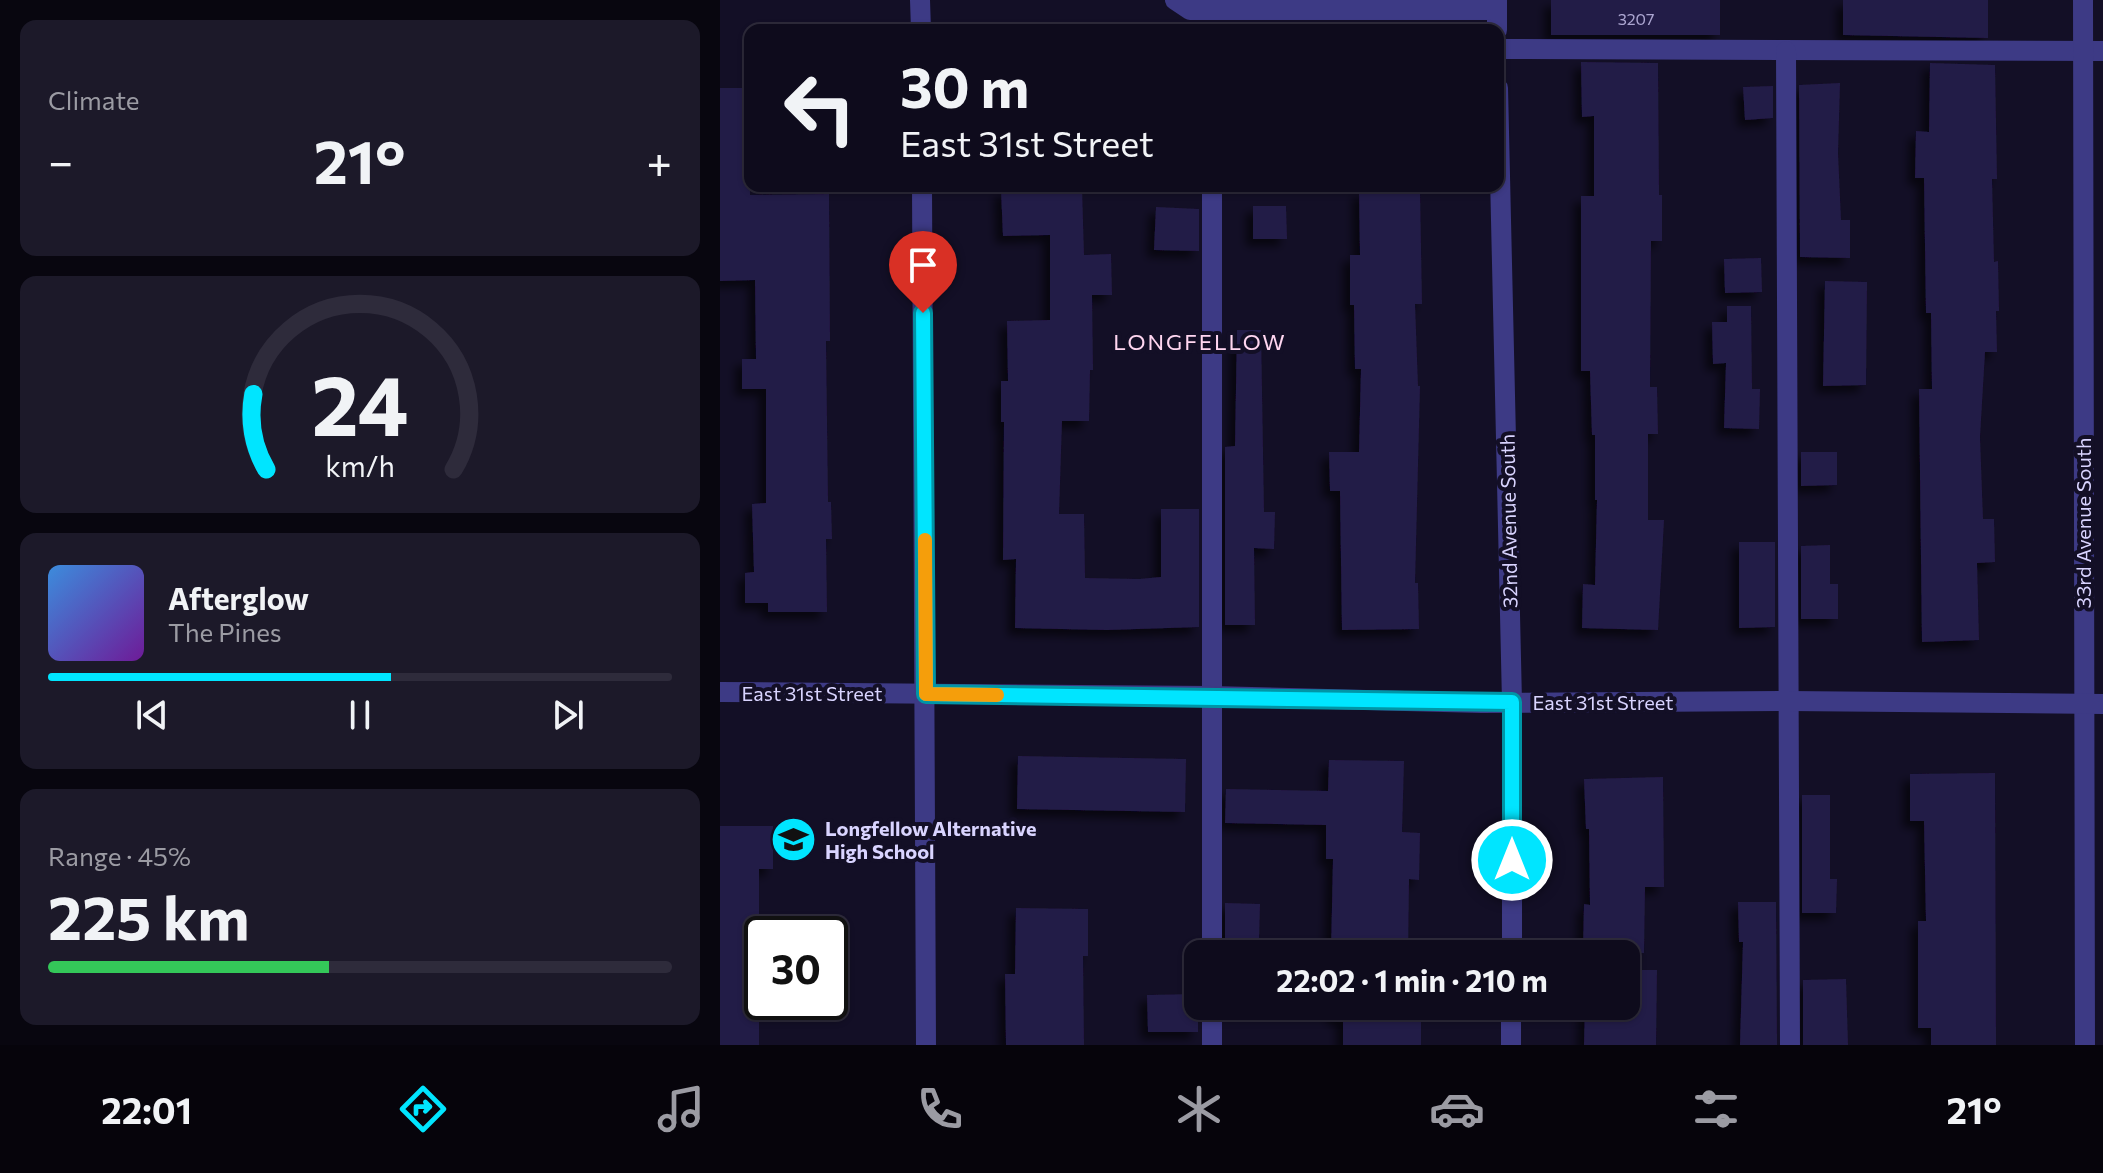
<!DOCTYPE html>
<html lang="en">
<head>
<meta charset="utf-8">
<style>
	:root { --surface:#0e0b1c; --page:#1c1929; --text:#f1f3f6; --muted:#9b9ba3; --line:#2e2b3b; --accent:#00e5ff }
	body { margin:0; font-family:Commissioner,sans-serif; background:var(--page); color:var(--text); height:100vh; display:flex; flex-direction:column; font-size:30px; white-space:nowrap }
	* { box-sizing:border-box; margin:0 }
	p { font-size:26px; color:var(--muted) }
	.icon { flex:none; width:44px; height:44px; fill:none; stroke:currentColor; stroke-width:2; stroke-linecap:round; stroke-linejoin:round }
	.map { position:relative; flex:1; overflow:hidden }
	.side { display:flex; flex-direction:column; gap:20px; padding:20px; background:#08060f; width:720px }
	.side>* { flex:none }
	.guide { position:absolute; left:24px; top:24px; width:760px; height:168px; border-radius:16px; box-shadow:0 2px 6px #0004,0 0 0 2px var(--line); background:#0e0b1c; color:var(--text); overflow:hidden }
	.speed { position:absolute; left:24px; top:916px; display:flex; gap:16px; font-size:40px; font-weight:700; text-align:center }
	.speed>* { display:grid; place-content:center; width:104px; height:104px; border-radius:50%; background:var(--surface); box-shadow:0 2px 6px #0004,0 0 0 2px var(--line); line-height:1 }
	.speed .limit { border:4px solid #111; border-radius:12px; background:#fff; color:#111 }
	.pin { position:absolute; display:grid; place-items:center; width:68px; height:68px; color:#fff; margin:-82px -34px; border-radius:50% 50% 50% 0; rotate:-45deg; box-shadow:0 0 8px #0007 }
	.pin .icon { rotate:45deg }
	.me { position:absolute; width:88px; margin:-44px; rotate:0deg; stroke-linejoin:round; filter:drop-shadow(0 0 6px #0008) }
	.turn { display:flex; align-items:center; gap:28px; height:168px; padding:0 24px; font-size:36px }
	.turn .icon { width:104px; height:104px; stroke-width:2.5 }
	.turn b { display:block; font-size:56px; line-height:68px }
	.big { font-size:60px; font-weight:700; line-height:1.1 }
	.side .tile { flex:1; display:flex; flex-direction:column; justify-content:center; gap:12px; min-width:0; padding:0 28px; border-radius:16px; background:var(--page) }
	.side .dial { align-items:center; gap:0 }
	.dial svg { height:208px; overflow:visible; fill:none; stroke:var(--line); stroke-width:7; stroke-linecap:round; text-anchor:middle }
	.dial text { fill:var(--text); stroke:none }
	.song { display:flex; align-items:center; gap:24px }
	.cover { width:96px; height:96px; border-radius:12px; background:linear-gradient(135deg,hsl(210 70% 55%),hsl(280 70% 35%)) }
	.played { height:8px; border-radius:4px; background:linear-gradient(90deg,var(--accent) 55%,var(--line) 55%) }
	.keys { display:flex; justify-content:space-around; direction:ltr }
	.heat { display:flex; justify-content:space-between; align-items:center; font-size:44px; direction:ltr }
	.charge { height:12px; border-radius:6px; background:linear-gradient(90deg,#34c759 45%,var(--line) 0) }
	.trip { position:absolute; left:464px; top:940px; width:456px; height:80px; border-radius:16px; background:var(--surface); box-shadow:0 2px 6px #0004,0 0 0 2px var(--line); font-weight:700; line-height:80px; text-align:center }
	.dock { display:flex; height:128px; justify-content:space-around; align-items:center; background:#06040b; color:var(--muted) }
	.dock .icon { width:56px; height:56px }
	.dock .selected { color:var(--accent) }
	.dock b { font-size:36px; color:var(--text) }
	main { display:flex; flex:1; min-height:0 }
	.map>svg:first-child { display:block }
</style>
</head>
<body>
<main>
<section class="side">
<div class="tile"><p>Climate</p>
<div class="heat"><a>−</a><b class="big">21°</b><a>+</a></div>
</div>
<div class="tile dial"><svg viewBox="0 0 100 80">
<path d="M14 69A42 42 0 1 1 86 69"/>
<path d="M14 69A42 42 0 0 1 9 40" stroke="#00e5ff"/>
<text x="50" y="56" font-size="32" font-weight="700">24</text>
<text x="50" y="72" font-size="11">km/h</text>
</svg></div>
<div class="tile">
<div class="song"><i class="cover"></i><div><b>Afterglow</b><p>The Pines</p></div></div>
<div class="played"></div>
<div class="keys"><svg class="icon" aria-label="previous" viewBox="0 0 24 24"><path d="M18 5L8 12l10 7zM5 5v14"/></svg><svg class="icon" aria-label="pause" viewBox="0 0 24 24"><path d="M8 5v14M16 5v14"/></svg><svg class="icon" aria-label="next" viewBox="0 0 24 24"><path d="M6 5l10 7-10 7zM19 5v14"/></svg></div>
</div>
<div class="tile"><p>Range · 45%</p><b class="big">225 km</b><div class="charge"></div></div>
</section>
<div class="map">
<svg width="1383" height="1045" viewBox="0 0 1383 1045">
	<defs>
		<filter id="shadow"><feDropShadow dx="-7" dy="7" stdDeviation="4" flood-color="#0009"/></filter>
	</defs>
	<rect width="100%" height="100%" fill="#130f26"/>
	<g fill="#241b47" filter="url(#shadow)">
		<rect x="831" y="0" width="169" height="35"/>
		<polygon points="1123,0 1268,0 1268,38 1123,35"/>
		<polygon points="861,62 938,63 939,195 942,195 942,241 931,241 930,387 937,387 938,434 928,434 928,520 944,520 938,630 862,628 863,584 875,585 877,500 875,500 875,435 872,435 870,371 861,371 861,196 874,196 874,116 862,117"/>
		<polygon points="1210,63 1275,65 1277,179 1272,179 1274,262 1278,261 1279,311 1276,311 1277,352 1265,352 1260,437 1263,519 1274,519 1275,562 1257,563 1259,640 1202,642 1199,389 1212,389 1211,313 1206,313 1204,178 1195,178 1196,131 1209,132"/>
		<polygon points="1120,83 1118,153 1121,220 1130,220 1130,258 1080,257 1079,85"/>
		<polygon points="1053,86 1053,118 1025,120 1023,87"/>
		<polygon points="0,88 30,88 30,195 109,194 110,341 106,341 108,502 111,502 112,539 106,539 107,612 48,612 48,603 25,603 25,573 34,572 32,504 46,503 46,389 22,389 22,359 36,359 35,280 0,281"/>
		<polygon points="362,188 364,255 391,254 392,295 372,295 373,370 370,370 369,421 342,421 339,514 364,514 365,578 419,579 441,577 441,509 479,509 479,627 387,630 295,628 296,559 283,560 284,422 281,422 281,381 288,381 287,321 330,320 330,235 283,236 281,190"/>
		<polygon points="700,190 702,304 695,304 698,386 700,386 695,583 698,583 699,629 622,630 620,491 610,491 609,452 639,452 641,369 635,369 634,305 630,305 630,255 640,255 639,191"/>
		<polygon points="533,206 566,206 567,239 533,239"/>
		<polygon points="436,207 479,209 479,251 434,250"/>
		<polygon points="1041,258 1042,292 1005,293 1004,259"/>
		<polygon points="1105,281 1147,282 1146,385 1103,386"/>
		<polygon points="1007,306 1031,306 1032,389 1040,389 1039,429 1004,428 1006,363 993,364 992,322 1007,322"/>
		<polygon points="517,330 541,330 544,512 555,512 554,549 534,548 535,625 505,625 505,447 515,446"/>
		<polygon points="1081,452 1117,452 1117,485 1081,486"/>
		<polygon points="1019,542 1055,542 1055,627 1019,628"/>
		<polygon points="1110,545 1110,584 1118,584 1118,619 1081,619 1081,546"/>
		<polygon points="298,756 466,759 465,812 297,809"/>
		<polygon points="609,760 684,761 682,832 700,833 699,880 689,879 688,954 611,954 613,859 606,859 606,825 505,823 506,789 608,791"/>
		<polygon points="1275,773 1276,1045 1211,1045 1211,1028 1198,1028 1198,921 1206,921 1204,821 1190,821 1190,774"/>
		<polygon points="943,777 944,887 925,887 924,953 863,952 864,904 870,905 869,829 866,829 864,779"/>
		<polygon points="1082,795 1110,795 1110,879 1117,879 1116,913 1082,913"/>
		<polygon points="0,826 53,826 53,869 39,869 39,1045 0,1045"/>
		<polygon points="1018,902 1056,902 1057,1045 1020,1045 1023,942 1019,942"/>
		<polygon points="505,903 540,904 539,940 505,940"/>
		<polygon points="296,908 368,909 368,956 363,956 364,1045 286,1045 285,974 295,974"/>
		<polygon points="906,970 937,970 936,1045 864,1045 865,1006 906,1006"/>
		<polygon points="1126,979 1128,1045 1083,1045 1083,980"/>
		<polygon points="478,994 478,1032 428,1032 427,995"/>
		<polygon points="613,1006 701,1006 701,1045 623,1045 623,1018 614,1018"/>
	</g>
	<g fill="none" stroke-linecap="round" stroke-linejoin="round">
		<g stroke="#3d3a85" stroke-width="20">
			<polyline points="455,0 470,10 777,10"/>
			<polyline points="778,49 1383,51"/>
			<polyline points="1066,51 1070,1045"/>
			<polyline points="492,954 492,186"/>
			<polyline points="492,1006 492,1045"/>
		</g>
		<g stroke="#3d3a85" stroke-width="20">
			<polyline points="1363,0 1365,1045"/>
			<polyline points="777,30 777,0"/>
			<polyline points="778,88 792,702 792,954"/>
			<polyline points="0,692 491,696 762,703 1069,701 1383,704"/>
			<polyline points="791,1045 791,1006"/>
		</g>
		<g stroke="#3d3a85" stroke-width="20">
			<polyline points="200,0 201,30"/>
			<polyline points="202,186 206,1045"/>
		</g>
	</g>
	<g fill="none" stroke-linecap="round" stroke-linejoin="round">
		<defs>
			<polyline id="route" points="203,313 206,694 792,702 792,860"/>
		</defs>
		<use href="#route" stroke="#0095a6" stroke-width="20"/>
		<use href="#route" stroke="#00e5ff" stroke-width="14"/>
		<polyline stroke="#f59e0b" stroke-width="14" points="205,540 206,694 277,695"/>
	</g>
	<defs>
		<symbol id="school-disc" viewBox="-11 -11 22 22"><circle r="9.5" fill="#00e5ff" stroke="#130f26"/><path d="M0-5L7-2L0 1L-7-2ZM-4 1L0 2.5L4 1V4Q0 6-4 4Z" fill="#111"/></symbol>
	</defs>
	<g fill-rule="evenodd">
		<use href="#school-disc" x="48" y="814" width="51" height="51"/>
	</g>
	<g text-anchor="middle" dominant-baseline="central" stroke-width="8" stroke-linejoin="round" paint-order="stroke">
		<g font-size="16" fill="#aca6d1">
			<text x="916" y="18">3207</text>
		</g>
		<g font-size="20" fill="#d9d4ff" stroke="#130f26">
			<text transform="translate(788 521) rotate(-91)">32nd Avenue South</text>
			<text transform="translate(1363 523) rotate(-90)">33rd Avenue South</text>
			<text x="92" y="693">East 31st Street</text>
			<text x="883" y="702">East 31st Street</text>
		</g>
		<g font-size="20" font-weight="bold" fill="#d9d4ff" stroke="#130f26" text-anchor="start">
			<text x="105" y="828">Longfellow Alternative<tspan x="105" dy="23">High School</tspan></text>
		</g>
		<g font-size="22" letter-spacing="2" fill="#ffd6f0" stroke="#130f26">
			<text x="480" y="341">LONGFELLOW</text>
		</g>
	</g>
</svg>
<div class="speed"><div class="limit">30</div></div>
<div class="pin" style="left:203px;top:313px;background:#d93025"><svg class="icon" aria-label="arrive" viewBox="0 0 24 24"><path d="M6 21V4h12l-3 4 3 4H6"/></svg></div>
<svg class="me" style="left:792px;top:860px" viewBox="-20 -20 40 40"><circle r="17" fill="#00e5ff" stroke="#fff" stroke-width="3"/><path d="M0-11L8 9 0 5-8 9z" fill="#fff"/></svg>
<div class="trip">22:02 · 1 min · 210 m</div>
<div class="guide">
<div class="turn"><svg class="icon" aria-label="left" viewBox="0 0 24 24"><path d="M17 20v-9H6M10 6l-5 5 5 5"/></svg><div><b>30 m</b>East 31st Street</div></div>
</div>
</div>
</main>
<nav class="dock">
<b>22:01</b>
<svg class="icon selected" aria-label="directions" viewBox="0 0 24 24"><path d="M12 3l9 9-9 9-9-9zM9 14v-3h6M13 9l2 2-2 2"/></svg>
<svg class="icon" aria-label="music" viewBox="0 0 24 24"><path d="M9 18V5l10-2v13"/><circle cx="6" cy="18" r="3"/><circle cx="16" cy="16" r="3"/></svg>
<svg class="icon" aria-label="phone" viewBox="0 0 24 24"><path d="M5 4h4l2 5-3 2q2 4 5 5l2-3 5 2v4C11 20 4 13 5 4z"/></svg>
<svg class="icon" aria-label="climate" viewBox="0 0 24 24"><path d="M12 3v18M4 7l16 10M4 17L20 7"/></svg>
<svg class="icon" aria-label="car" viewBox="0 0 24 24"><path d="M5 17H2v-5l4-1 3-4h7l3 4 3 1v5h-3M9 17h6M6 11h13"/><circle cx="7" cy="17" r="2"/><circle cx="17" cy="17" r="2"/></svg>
<svg class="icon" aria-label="filters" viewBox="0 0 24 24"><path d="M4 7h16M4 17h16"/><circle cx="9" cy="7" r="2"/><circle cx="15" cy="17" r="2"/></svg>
<b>21°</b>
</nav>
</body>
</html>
